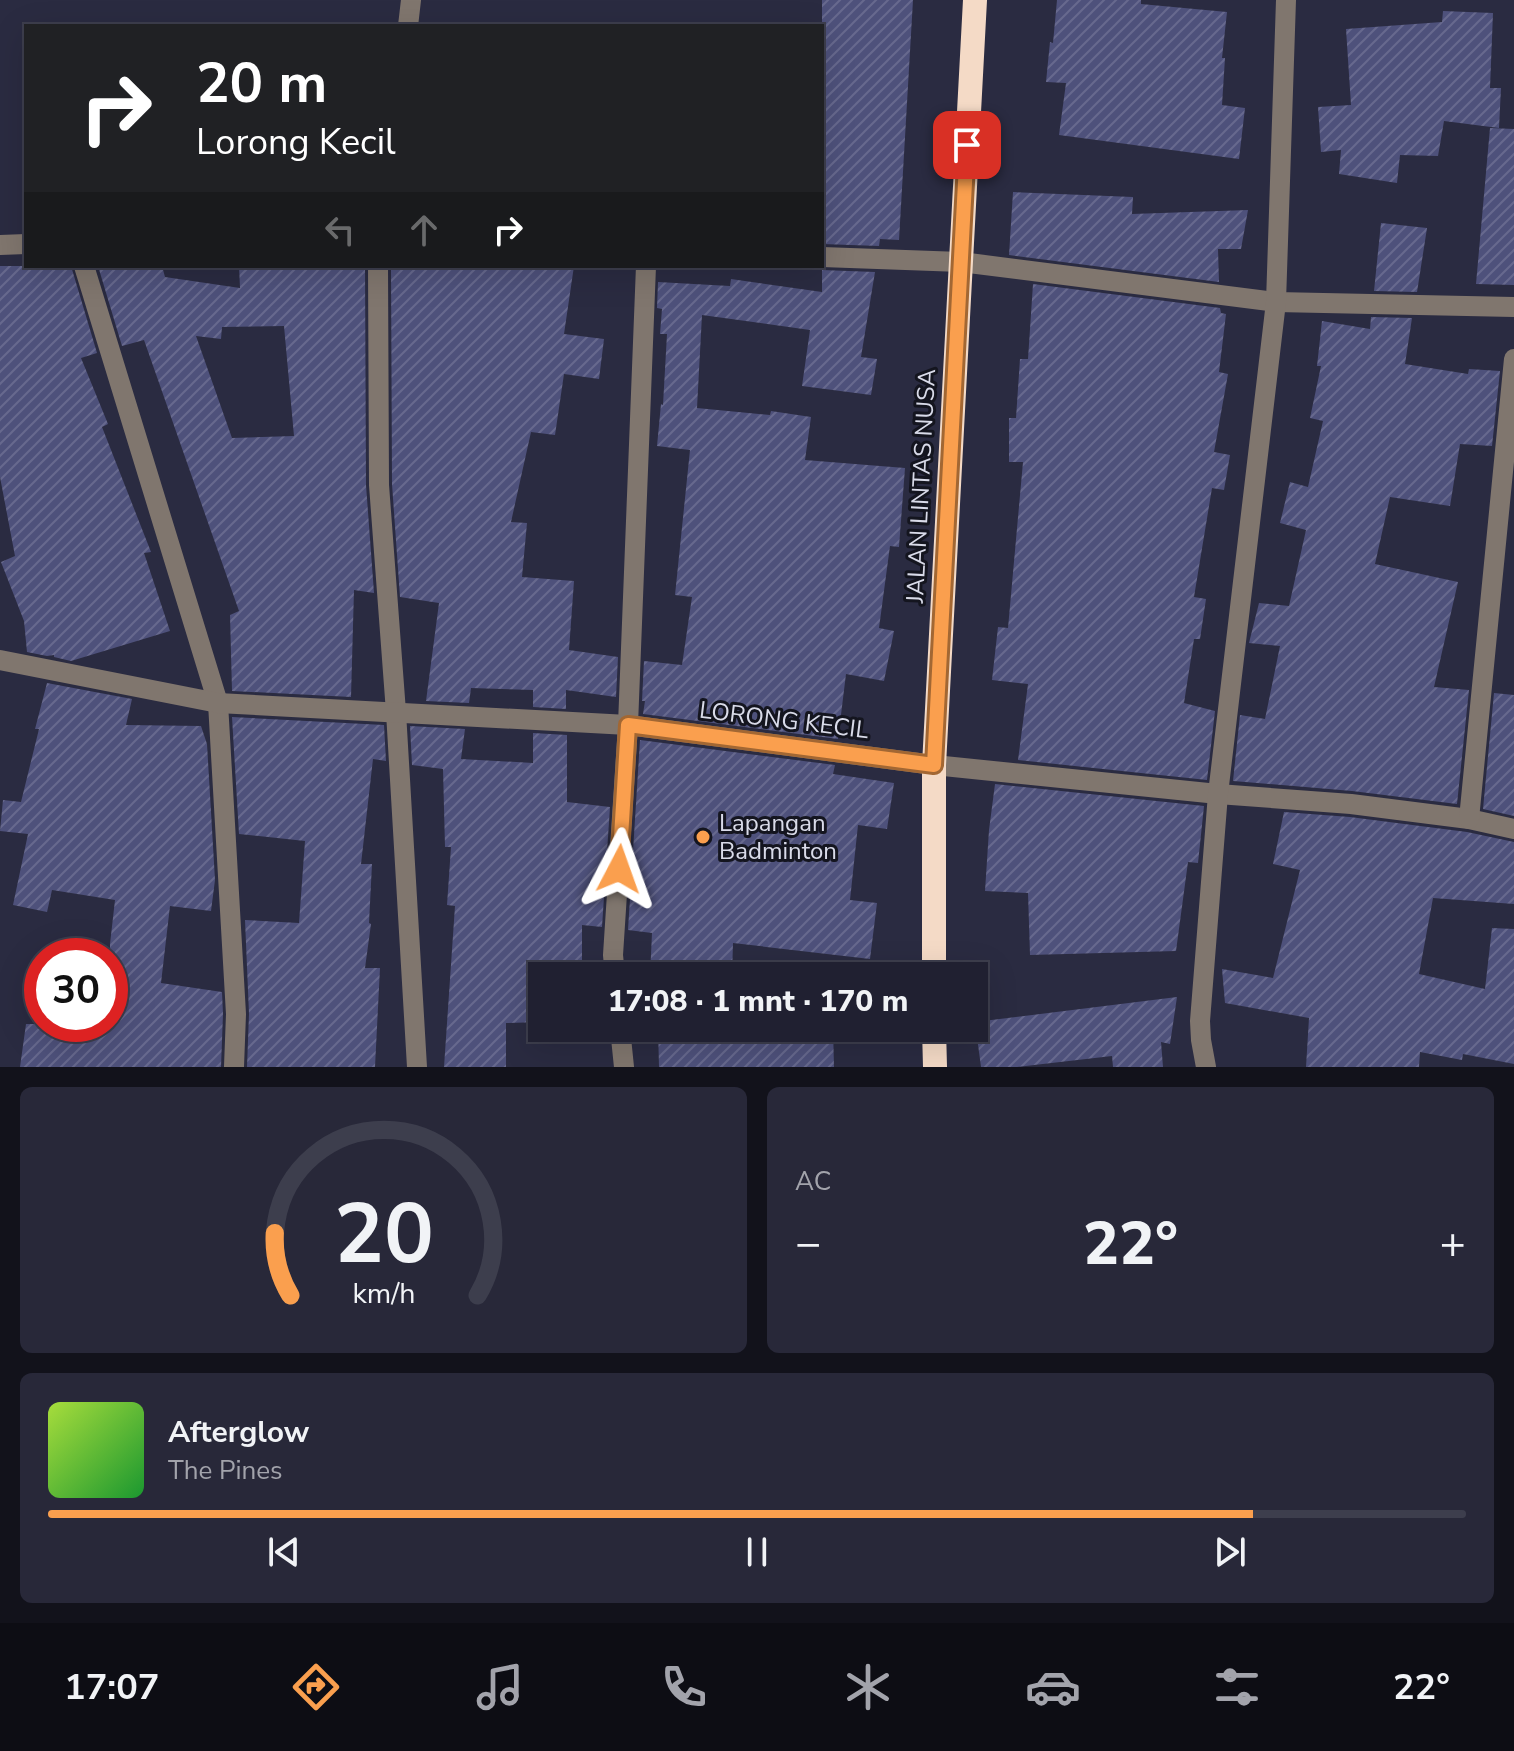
<!DOCTYPE html>
<html lang="id">
<head>
<meta charset="utf-8">
<style>
	:root { --surface:#202031; --page:#282839; --text:#f1f3f6; --muted:#a2a3ab; --line:#3d3e4d; --accent:#fa9f4e }
	body { margin:0; font-family:"Nunito Sans",sans-serif; background:var(--page); color:var(--text); height:100vh; display:flex; flex-direction:column; font-size:30px; white-space:nowrap }
	* { box-sizing:border-box; margin:0 }
	p { font-size:26px; color:var(--muted) }
	.icon { flex:none; width:44px; height:44px; fill:none; stroke:currentColor; stroke-width:2; stroke-linecap:round; stroke-linejoin:round }
	.map { position:relative; height:1067px; overflow:hidden }
	.side { display:flex; flex-direction:column; gap:20px; padding:20px; background:#12121b; flex:1 }
	.side>* { flex:none }
	.hud { position:absolute; left:24px; top:24px; width:800px; height:244px; border-radius:0px; box-shadow:0 8px 32px #0002,0 0 0 2px var(--line); background:#202124; color:#fff; overflow:hidden }
	.speed { position:absolute; left:24px; top:938px; display:flex; gap:16px; font-size:40px; font-weight:700; text-align:center }
	.speed>* { display:grid; place-content:center; width:104px; height:104px; border-radius:50%; background:var(--surface); box-shadow:0 8px 32px #0002,0 0 0 2px var(--line); line-height:1 }
	.speed .limit { border:12px solid #d22; background:#fff; color:#111 }
	.pin { position:absolute; display:grid; place-items:center; width:68px; height:68px; color:#fff; margin:-34px; border-radius:16px; box-shadow:0 4px 12px #0006 }
	.me { position:absolute; width:88px; margin:-44px; rotate:4deg; stroke-linejoin:round; filter:drop-shadow(0 0 6px #0008) }
	.turn { display:flex; align-items:center; gap:28px; height:168px; padding:0 40px; font-size:36px }
	.turn .icon { width:104px; height:104px; stroke-width:2.5 }
	.turn b { display:block; font-size:56px; line-height:68px }
	.lanes { display:flex; align-items:center; height:76px; padding:0 40px; background:#0003; justify-content:center; gap:40px; direction:ltr }
	.lanes .off { opacity:.35 }
	.big { font-size:60px; font-weight:800; line-height:1.1 }
	.side .tile { flex:1; display:flex; flex-direction:column; justify-content:center; gap:12px; min-width:0; padding:0 28px; border-radius:12px; background:var(--page) }
	.side .dial { align-items:center; gap:0 }
	.dial svg { height:208px; overflow:visible; fill:none; stroke:var(--line); stroke-width:7; stroke-linecap:round; text-anchor:middle }
	.dial text { fill:var(--text); stroke:none }
	.song { display:flex; align-items:center; gap:24px }
	.cover { width:96px; height:96px; border-radius:12px; background:linear-gradient(135deg,hsl(80 70% 55%),hsl(130 70% 35%)) }
	.played { height:8px; border-radius:4px; background:linear-gradient(90deg,var(--accent) 85%,var(--line) 85%) }
	.keys { display:flex; justify-content:space-around; direction:ltr }
	.heat { display:flex; justify-content:space-between; align-items:center; font-size:44px; direction:ltr }
	.side .tiles { flex:1; display:grid; gap:20px; grid-template-columns:1fr 1fr }
	.tile:last-child { grid-column:span 2 }
	.trip { position:absolute; left:528px; top:962px; width:460px; height:80px; border-radius:0px; background:var(--surface); box-shadow:0 8px 32px #0002,0 0 0 2px var(--line); font-weight:800; line-height:80px; text-align:center }
	.dock { display:flex; height:128px; justify-content:space-around; align-items:center; background:#0d0d14; color:var(--muted) }
	.dock .icon { width:56px; height:56px }
	.dock .selected { color:var(--accent) }
	.dock b { font-size:36px; color:var(--text) }
	.map>svg:first-child { display:block }
</style>
</head>
<body>
<div class="map">
<svg width="1514" height="1067" viewBox="0 0 1514 1067">
	<defs>
		<pattern id="building-hatch" width="6" height="6" patternUnits="userSpaceOnUse" patternTransform="scale(2)"><rect width="6" height="6" fill="#4e517b"/><path d="M-1 1l2-2M0 6l6-6M5 7l2-2" fill="none" stroke="#67698e"/></pattern>
	</defs>
	<rect width="100%" height="100%" fill="#2a2b41"/>
	<g fill="url(#building-hatch)" fill-rule="evenodd">
		<polygon points="822,0 913,0 899,240 880,239 879,246 822,244"/>
		<polygon points="1057,0 1141,0 1141,4 1227,12 1222,58 1225,58 1222,105 1245,108 1239,159 1059,135 1066,83 1046,82 1050,42 1053,43"/>
		<polygon points="1443,11 1493,13 1490,88 1501,88 1499,128 1444,121 1438,156 1400,155 1397,183 1339,174 1341,150 1321,152 1318,107 1351,105 1346,29 1442,22"/>
		<polygon points="1490,128 1514,129 1514,285 1476,284"/>
		<polygon points="1013,192 1133,197 1132,214 1248,210 1241,249 1218,249 1219,282 1009,255"/>
		<polygon points="1381,223 1427,228 1417,292 1374,291"/>
		<polygon points="0,266 71,266 97,353 81,358 108,424 102,427 151,552 144,553 170,631 71,661 54,657 54,655 47,656 27,652 24,621 1,562 15,556 0,477"/>
		<path d="M98 266H162L165 277 240 288 239 266H365L366 485 374 593 354 590 351 697 232 691 230 615 239 611 144 340 122 346ZM284 326 294 436 232 438 196 336 221 339 222 327Z"/>
		<polygon points="391,266 574,266 564,334 604,339 599,379 564,374 555,435 531,432 511,522 527,523 522,577 574,581 569,650 618,657 616,697 566,690 566,709 533,707 533,690 471,688 469,703 426,701 439,603 400,597 392,484"/>
		<polygon points="822,270 875,272 861,357 877,359 871,395 802,386 810,330 702,315 697,408 770,415 771,411 811,417 805,460 905,468 899,547 890,546 879,628 894,631 884,681 846,674 838,739 643,714 645,701 642,701 644,661 682,665 692,597 675,595 690,450 657,446 661,404 663,405 667,334 660,334 662,309 657,308 658,282 730,286 731,279 822,292"/>
		<polygon points="1033,284 1220,308 1221,313 1226,314 1219,372 1228,374 1214,452 1230,455 1224,490 1212,488 1194,597 1206,599 1200,639 1194,639 1184,703 1215,711 1207,780 1018,760 1028,684 992,680 998,627 1008,628 1023,462 1009,462 1009,418 1016,418 1020,359 1028,359"/>
		<polygon points="1371,317 1412,318 1405,364 1468,374 1469,369 1500,371 1492,446 1460,444 1450,506 1390,497 1375,564 1458,582 1434,687 1469,690 1457,804 1352,791 1233,781 1240,715 1265,719 1280,646 1249,643 1259,603 1289,606 1306,530 1280,523 1290,482 1308,487 1323,421 1310,418 1321,366 1317,366 1322,321 1370,329"/>
		<polygon points="47,683 132,699 126,725 201,726 207,744 215,880 211,911 170,906 161,983 222,992 223,1014 221,1067 20,1067 26,1024 110,1024 110,944 115,900 52,890 47,912 13,905 28,834 0,831 3,800 21,802 39,729 35,729"/>
		<polygon points="1494,693 1514,695 1514,816 1483,809"/>
		<polygon points="232,717 384,725 386,761 373,759 361,864 372,864 369,923 371,924 365,968 380,968 375,1067 247,1067 249,1014 245,920 299,923 305,841 239,834"/>
		<polygon points="410,726 465,729 461,759 533,763 533,733 567,735 567,802 610,807 602,927 582,925 582,976 542,976 542,1022 506,1023 506,1067 444,1067 455,906 447,905 451,847 445,847 443,769 412,765"/>
		<polygon points="640,740 835,765 833,774 894,783 887,829 858,825 850,900 877,903 870,959 733,943 732,976 650,976 652,933 628,930"/>
		<polygon points="995,784 1204,806 1198,863 1188,862 1176,951 1030,955 1028,893 985,891 989,830"/>
		<polygon points="1284,812 1350,817 1467,832 1514,842 1514,904 1433,898 1419,974 1485,989 1492,928 1514,929 1514,1064 1463,1054 1462,1060 1420,1052 1419,1067 1306,1067 1309,1018 1225,1003 1222,969 1273,978 1300,870 1273,864"/>
		<polygon points="1177,997 1170,1044 1161,1042 1163,1067 1113,1067 1112,1056 1017,1067 981,1067 975,1022"/>
		<polygon points="658,1028 833,1028 834,1067 659,1067"/>
	</g>
	<g fill="none" stroke-linecap="round" stroke-linejoin="round">
		<g stroke="#80766e" stroke-width="20">
			<polyline points="408,26 411,0"/>
			<polyline points="0,245 26,244"/>
			<polyline points="822,257 961,262 1276,302 1514,307"/>
			<polyline points="84,266 218,703 236,1014 234,1067"/>
			<polyline points="378,266 379,485 396,712 417,1067"/>
			<polyline points="0,660 218,703 628,725 934,765 1218,794 1351,804 1469,819 1514,829"/>
			<polyline points="1469,819 1514,359"/>
			<polyline points="615,976 613,955 628,725 646,266"/>
			<polyline points="620,1028 624,1067"/>
			<polyline points="1206,1067 1201,1040 1200,1021 1218,794 1276,302 1286,0"/>
		</g>
		<g stroke="#f4dac6" stroke-width="24">
			<polyline points="934,976 934,765 975,0"/>
			<polyline points="934,1028 935,1067"/>
		</g>
	</g>
	<g fill="none" stroke-linecap="round" stroke-linejoin="round">
		<defs>
			<polyline id="route" points="619,869 628,725 934,765 967,145"/>
		</defs>
		<use href="#route" stroke="#a26733" stroke-width="20"/>
		<use href="#route" stroke="#fa9f4e" stroke-width="14"/>
	</g>
	<circle fill="#fa9f4e" stroke="#14151f" stroke-width="3" cx="703" cy="837" r="8"/>
	<g text-anchor="middle" dominant-baseline="central" stroke-width="6" stroke-linejoin="round" paint-order="stroke">
		<g font-size="24" fill="#d9dbe9" stroke="#14151f">
			<text transform="translate(921 486) rotate(-87)">JALAN LINTAS NUSA</text>
			<text transform="translate(784 720) rotate(7)">LORONG KECIL</text>
		</g>
		<g font-size="24" fill="#d9dbe9" stroke="#14151f" text-anchor="start">
			<text x="719" y="823">Lapangan<tspan x="719" dy="28">Badminton</tspan></text>
		</g>
	</g>
</svg>
<div class="speed"><div class="limit">30</div></div>
<div class="pin" style="left:967px;top:145px;background:#d93025"><svg class="icon" aria-label="arrive" viewBox="0 0 24 24"><path d="M6 21V4h12l-3 4 3 4H6"/></svg></div>
<svg class="me" style="left:619px;top:869px" viewBox="-20 -20 40 40"><path d="M0-17L14 15 0 8-14 15z" fill="#fa9f4e" stroke="#fff" stroke-width="4"/></svg>
<div class="trip">17:08 · 1 mnt · 170 m</div>
<div class="hud">
<div class="turn"><svg class="icon" aria-label="right" viewBox="0 0 24 24"><path d="M7 20v-9h11M14 6l5 5-5 5"/></svg><div><b>20 m</b>Lorong Kecil</div></div>
<div class="lanes"><svg class="icon off" aria-label="left" viewBox="0 0 24 24"><path d="M17 20v-9H6M10 6l-5 5 5 5"/></svg><svg class="icon off" aria-label="ahead" viewBox="0 0 24 24"><path d="M12 20V5M6 11l6-6 6 6"/></svg><svg class="icon" aria-label="right" viewBox="0 0 24 24"><path d="M7 20v-9h11M14 6l5 5-5 5"/></svg></div>
</div>
</div>
<section class="side">
<div class="tiles">
<div class="tile dial"><svg viewBox="0 0 100 80">
<path d="M14 69A42 42 0 1 1 86 69"/>
<path d="M14 69A42 42 0 0 1 8 45" stroke="#fa9f4e"/>
<text x="50" y="56" font-size="32" font-weight="700">20</text>
<text x="50" y="72" font-size="11">km/h</text>
</svg></div>
<div class="tile"><p>AC</p>
<div class="heat"><a>−</a><b class="big">22°</b><a>+</a></div>
</div>
<div class="tile">
<div class="song"><i class="cover"></i><div><b>Afterglow</b><p>The Pines</p></div></div>
<div class="played"></div>
<div class="keys"><svg class="icon" aria-label="previous" viewBox="0 0 24 24"><path d="M18 5L8 12l10 7zM5 5v14"/></svg><svg class="icon" aria-label="pause" viewBox="0 0 24 24"><path d="M8 5v14M16 5v14"/></svg><svg class="icon" aria-label="next" viewBox="0 0 24 24"><path d="M6 5l10 7-10 7zM19 5v14"/></svg></div>
</div>
</div>
</section>
<nav class="dock">
<b>17:07</b>
<svg class="icon selected" aria-label="directions" viewBox="0 0 24 24"><path d="M12 3l9 9-9 9-9-9zM9 14v-3h6M13 9l2 2-2 2"/></svg>
<svg class="icon" aria-label="music" viewBox="0 0 24 24"><path d="M9 18V5l10-2v13"/><circle cx="6" cy="18" r="3"/><circle cx="16" cy="16" r="3"/></svg>
<svg class="icon" aria-label="phone" viewBox="0 0 24 24"><path d="M5 4h4l2 5-3 2q2 4 5 5l2-3 5 2v4C11 20 4 13 5 4z"/></svg>
<svg class="icon" aria-label="climate" viewBox="0 0 24 24"><path d="M12 3v18M4 7l16 10M4 17L20 7"/></svg>
<svg class="icon" aria-label="car" viewBox="0 0 24 24"><path d="M5 17H2v-5l4-1 3-4h7l3 4 3 1v5h-3M9 17h6M6 11h13"/><circle cx="7" cy="17" r="2"/><circle cx="17" cy="17" r="2"/></svg>
<svg class="icon" aria-label="filters" viewBox="0 0 24 24"><path d="M4 7h16M4 17h16"/><circle cx="9" cy="7" r="2"/><circle cx="15" cy="17" r="2"/></svg>
<b>22°</b>
</nav>
</body>
</html>
